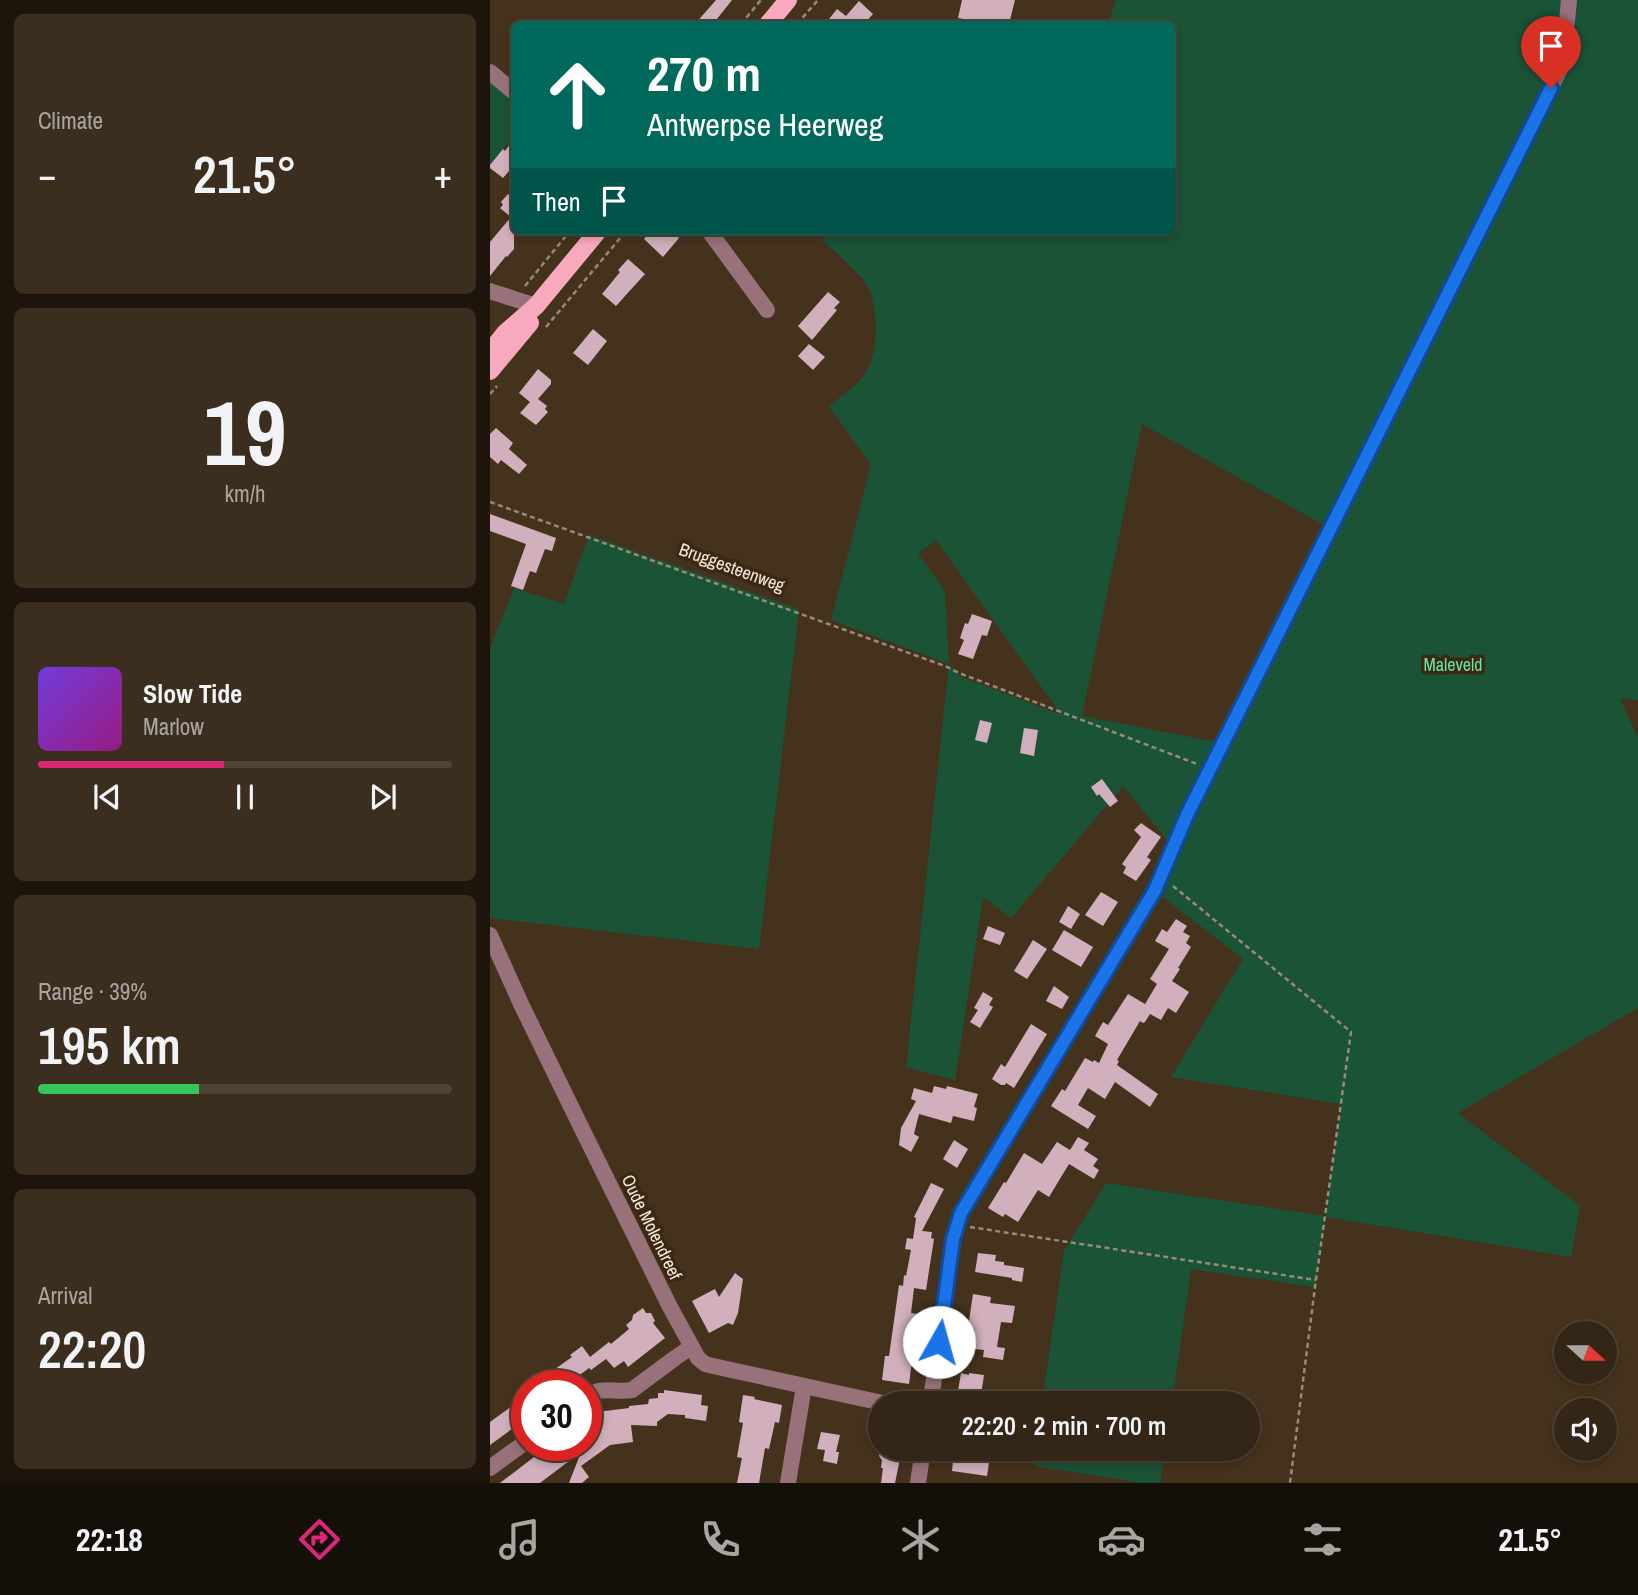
<!DOCTYPE html>
<html lang="en">
<head>
<meta charset="utf-8">
<style>
	:root { --surface:#342616; --page:#3c2e1f; --text:#f1f3f6; --muted:#a9a5a1; --line:#4e4335; --accent:#db2777 }
	body { margin:0; font-family:"Archivo Narrow",sans-serif; background:var(--page); color:var(--text); height:100vh; display:flex; flex-direction:column; font-size:26px; white-space:nowrap }
	* { box-sizing:border-box; margin:0 }
	p { font-size:23px; color:var(--muted) }
	.icon { flex:none; width:38px; height:38px; fill:none; stroke:currentColor; stroke-width:2; stroke-linecap:round; stroke-linejoin:round }
	.map { position:relative; flex:1; overflow:hidden }
	.drawer { display:flex; flex-direction:column; gap:14px; padding:14px; background:#1d150c; width:490px }
	.drawer>* { flex:none }
	.top-card { position:absolute; left:21px; top:21px; width:665px; height:214px; border-radius:10px; box-shadow:0 4px 10px #0003,0 0 0 2px var(--line); background:#00695c; color:#fff; overflow:hidden }
	.needle { width:46px; rotate:111deg }
	.buttons { position:absolute; left:1064px; top:1321px; display:grid; gap:14px }
	.buttons a { display:grid; place-items:center; width:63px; height:63px; border-radius:50%; background:var(--surface); box-shadow:0 4px 10px #0003,0 0 0 2px var(--line); font-size:35px }
	.speed { position:absolute; left:21px; top:1370px; display:flex; gap:14px; font-size:35px; font-weight:700; text-align:center }
	.speed>* { display:grid; place-content:center; width:91px; height:91px; border-radius:50%; background:var(--surface); box-shadow:0 4px 10px #0003,0 0 0 2px var(--line); line-height:1 }
	.speed .limit { border:10px solid #d22; background:#fff; color:#111 }
	.pin { position:absolute; display:grid; place-items:center; width:60px; height:60px; color:#fff; margin:-72px -30px; border-radius:50% 50% 50% 0; rotate:-45deg; box-shadow:0 0 7px #0007 }
	.pin .icon { rotate:45deg }
	.me { position:absolute; width:77px; margin:-38px; rotate:7deg; stroke-linejoin:round; filter:drop-shadow(0 0 5px #0008) }
	.turn { display:flex; align-items:center; gap:24px; height:147px; padding:0 21px; font-size:32px }
	.turn .icon { width:91px; height:91px; stroke-width:2.5 }
	.turn b { display:block; font-size:49px; line-height:60px }
	.then { display:flex; align-items:center; height:66px; padding:0 21px; background:#0003; gap:14px; font-size:26px }
	.big { font-size:52px; font-weight:600; line-height:1.1 }
	.drawer .widget { flex:1; display:flex; flex-direction:column; justify-content:center; gap:10px; min-width:0; padding:0 24px; border-radius:10px; background:var(--page) }
	.drawer .dial { align-items:center; gap:0 }
	.dial b { font-size:91px; line-height:1 }
	.song { display:flex; align-items:center; gap:21px }
	.cover { width:84px; height:84px; border-radius:10px; background:linear-gradient(135deg,hsl(260 70% 55%),hsl(310 70% 35%)) }
	.played { height:7px; border-radius:4px; background:linear-gradient(90deg,var(--accent) 45%,var(--line) 45%) }
	.keys { display:flex; justify-content:space-around; direction:ltr }
	.heat { display:flex; justify-content:space-between; align-items:center; font-size:38px; direction:ltr }
	.charge { height:10px; border-radius:5px; background:linear-gradient(90deg,#34c759 39%,var(--line) 0) }
	.trip { position:absolute; left:378px; top:1391px; width:392px; height:70px; border-radius:35px; background:var(--surface); box-shadow:0 4px 10px #0003,0 0 0 2px var(--line); font-weight:600; line-height:70px; text-align:center }
	.dock { display:flex; height:112px; justify-content:space-around; align-items:center; background:#150f09; color:var(--muted) }
	.dock .icon { width:49px; height:49px }
	.dock .current { color:var(--accent) }
	.dock b { font-size:32px; color:var(--text) }
	main { display:flex; flex:1; min-height:0 }
	.map>svg:first-child { display:block }
</style>
</head>
<body>
<main>
<section class="drawer">
<div class="widget"><p>Climate</p>
<div class="heat"><a>−</a><b class="big">21.5°</b><a>+</a></div>
</div>
<div class="widget dial"><b>19</b><p>km/h</p></div>
<div class="widget">
<div class="song"><i class="cover"></i><div><b>Slow Tide</b><p>Marlow</p></div></div>
<div class="played"></div>
<div class="keys"><svg class="icon" aria-label="previous" viewBox="0 0 24 24"><path d="M18 5L8 12l10 7zM5 5v14"/></svg><svg class="icon" aria-label="pause" viewBox="0 0 24 24"><path d="M8 5v14M16 5v14"/></svg><svg class="icon" aria-label="next" viewBox="0 0 24 24"><path d="M6 5l10 7-10 7zM19 5v14"/></svg></div>
</div>
<div class="widget"><p>Range · 39%</p><b class="big">195 km</b><div class="charge"></div></div>
<div class="widget"><p>Arrival</p><b class="big">22:20</b></div>
</section>
<div class="map">
<svg width="1148" height="1483" viewBox="0 0 1148 1483">
	<rect width="100%" height="100%" fill="#45321d"/>
	<g fill="#1b5337" fill-rule="evenodd">
		<path d="M626 0H1148V700L1130 699 1148 738V1008L968 1113 1090 1206 1081 1257 835 1217 825 1287 701 1269 682 1403H552L574 1251 616 1183 835 1216 851 1104 681 1077 753 959 673 897 689 846 679 842 633 786 521 918 493 897 465 1080 416 1067 459 664 341 620 381 465 339 406C350 397 364 388 373 377 390 357 388 312 379 288 375 278 342 249 333 241L334 231H682V24H618ZM652 424 841 529 727 742 592 716ZM446 540 570 713V714L471 677 459 664 455 594 451 585 428 554Z"/>
		<polygon points="0,82 24,101 24,135 0,165"/>
		<polygon points="99,535 309,609 269,949 0,918 0,649 24,588 74,604"/>
		<polygon points="546,1449 675,1449 670,1483 653,1483 544,1466"/>
	</g>
	<g fill="#d1afbd">
		<polygon points="226,0 242,0 223,24 205,24"/>
		<polygon points="472,0 525,0 519,24 500,24 468,18"/>
		<polygon points="369,1 383,14 374,24 345,24 339,19 347,9 356,16"/>
		<polygon points="24,139 24,165 13,178 0,168 0,165 13,149 15,151"/>
		<polygon points="24,191 24,249 17,257 16,256 0,276 0,242 21,217 10,208 13,205 11,202 18,194 20,196"/>
		<polygon points="161,231 181,231 189,238 173,257 154,239"/>
		<polygon points="138,259 155,274 126,306 112,294 130,272 128,270"/>
		<polygon points="338,292 350,302 344,308 347,310 322,340 308,326"/>
		<polygon points="103,329 117,341 98,365 83,353"/>
		<polygon points="319,344 335,357 323,370 308,356"/>
		<polygon points="48,369 61,380 61,384 48,399 57,406 55,409 58,412 46,425 30,413 40,402 29,393"/>
		<polygon points="6,428 23,443 19,449 37,465 29,474 11,460 8,464 0,457 0,434"/>
		<polygon points="0,514 66,538 62,551 55,549 46,573 40,571 33,590 21,586 36,544 0,531"/>
		<polygon points="482,614 502,621 497,636 492,635 483,659 468,654 474,640 470,638 475,623 478,624"/>
		<polygon points="490,720 502,723 497,743 485,740"/>
		<polygon points="534,728 548,730 544,756 530,753"/>
		<polygon points="612,779 628,801 620,807 609,794 607,796 601,787"/>
		<polygon points="651,823 671,837 657,857 661,860 646,881 633,873 636,867 632,864 651,837 644,830"/>
		<polygon points="611,892 628,902 613,926 595,915"/>
		<polygon points="578,906 590,914 581,929 569,922"/>
		<polygon points="686,919 697,926 693,932 700,936 696,943 701,947 688,968 690,969 682,981 699,992 686,1013 678,1008 671,1020 660,1014 655,1022 653,1023 650,1021 627,1060 629,1061 627,1065 668,1094 660,1107 625,1082 615,1099 598,1088 588,1105 606,1116 598,1129 561,1106 572,1089 575,1091 595,1058 603,1062 604,1060 609,1063 618,1044 605,1036 613,1022 618,1025 638,994 655,1004 667,984 660,979 679,949 665,941 672,929 677,932"/>
		<polygon points="498,926 515,933 510,945 493,939"/>
		<polygon points="574,930 603,947 591,967 562,950"/>
		<polygon points="543,940 557,949 537,979 524,971"/>
		<polygon points="564,986 579,997 572,1009 556,1001"/>
		<polygon points="493,992 503,998 499,1005 503,1007 490,1028 480,1022 488,1010 484,1008"/>
		<polygon points="541,1024 557,1034 524,1088 516,1083 515,1085 511,1085 502,1079 511,1064 515,1067"/>
		<polygon points="444,1086 456,1089 457,1086 488,1094 484,1107 487,1108 484,1121 463,1116 461,1123 429,1114 424,1134 429,1137 421,1152 409,1145 411,1128 426,1101 421,1099 424,1088 442,1093"/>
		<polygon points="588,1137 599,1143 594,1150 608,1159 603,1166 609,1170 604,1179 579,1164 559,1197 548,1190 528,1222 515,1214 513,1217 498,1208 514,1182 516,1183 534,1153 552,1164 567,1142 580,1150"/>
		<polygon points="464,1140 478,1149 467,1168 453,1159"/>
		<polygon points="441,1183 454,1189 432,1231 442,1232 441,1238 444,1239 436,1290 424,1288 421,1313 428,1314 419,1384 392,1380 395,1356 399,1356 409,1285 413,1286 414,1275 416,1276 421,1250 415,1249 417,1238 423,1239 426,1218 424,1217"/>
		<polygon points="488,1253 506,1255 505,1261 514,1262 514,1265 534,1268 532,1282 522,1280 522,1278 485,1272"/>
		<polygon points="245,1273 253,1279 248,1313 243,1325 238,1323 219,1333 202,1301 225,1289 229,1297"/>
		<polygon points="483,1294 501,1297 500,1303 525,1306 522,1323 511,1322 507,1347 515,1348 513,1360 493,1357 494,1350 475,1348"/>
		<polygon points="153,1308 156,1313 161,1313 165,1321 163,1323 175,1338 138,1367 134,1361 124,1368 116,1359 101,1370 99,1368 75,1386 41,1386 82,1357 80,1355 92,1346 100,1357 119,1342 121,1344 139,1329 136,1325 142,1320 143,1315"/>
		<polygon points="471,1373 479,1375 479,1373 494,1375 491,1395 468,1391"/>
		<polygon points="37,1389 37,1418 0,1445 0,1422 26,1403 23,1400"/>
		<polygon points="174,1390 212,1395 211,1405 218,1406 216,1421 195,1418 195,1415 178,1414 167,1422 167,1426 141,1425 143,1442 120,1445 91,1466 99,1477 92,1483 79,1483 91,1452 50,1483 10,1483 48,1454 54,1461 73,1446 96,1446 96,1430 108,1422 107,1412 139,1408 139,1406 158,1404 159,1399 168,1398 168,1393 174,1393"/>
		<polygon points="253,1395 265,1397 264,1399 292,1405 289,1423 285,1422 279,1449 275,1448 269,1483 247,1483 252,1458 247,1457 253,1423 249,1422"/>
		<polygon points="331,1432 350,1435 346,1452 349,1452 347,1464 333,1461 335,1450 327,1449"/>
		<polygon points="391,1449 412,1449 405,1483 391,1483 393,1468 391,1468 392,1460 389,1456"/>
		<polygon points="464,1451 500,1456 497,1476 462,1471"/>
	</g>
	<g fill="none" stroke-linecap="round" stroke-linejoin="round">
		<g stroke="#9a8a7a" stroke-width="2.5" stroke-dasharray="5 3.5" stroke-linecap="butt">
			<polyline points="251,24 271,0"/>
			<polyline points="307,24 328,0"/>
			<polyline points="35,286 80,231"/>
			<polyline points="56,327 136,231"/>
			<polyline points="0,394 7,386"/>
			<polyline points="0,502 455,666 469,673 707,764"/>
			<polyline points="683,886 861,1032 825,1287 800,1483"/>
			<polyline points="480,1227 826,1280"/>
		</g>
		<g stroke="#98717a" stroke-width="16">
			<polyline points="0,72 24,92"/>
			<polyline points="219,231 277,310"/>
			<polyline points="0,291 46,306"/>
			<polyline points="0,935 31,1004 92,1129 179,1305 208,1358 215,1364 223,1366 397,1404"/>
			<path d="M96 1397C112 1385 125 1393 142 1390L185 1358 201 1347"/>
			<polyline points="435,1404 442,1393 463,1239 471,1213 665,890 697,815 1073,63 1079,0"/>
			<polyline points="0,1468 37,1441"/>
			<polyline points="298,1483 314,1386"/>
			<polyline points="428,1483 433,1449"/>
		</g>
		<g stroke="#f9a9bd" stroke-width="18">
			<polyline points="278,24 298,0"/>
			<polyline points="0,352 15,333 46,306 108,231"/>
			<polyline points="0,371 40,323"/>
		</g>
	</g>
	<g fill="none" stroke-linecap="round" stroke-linejoin="round">
		<defs>
			<polyline id="route" points="449,1342 463,1239 471,1213 665,890 697,815 1061,88"/>
		</defs>
		<use href="#route" stroke="#114b97" stroke-width="18"/>
		<use href="#route" stroke="#1a73e8" stroke-width="12"/>
	</g>
	<g text-anchor="middle" dominant-baseline="central" stroke-width="7" stroke-linejoin="round" paint-order="stroke">
		<g font-size="18" fill="#f3e7db" stroke="#3a2813">
			<text transform="translate(242 567) rotate(20)">Bruggesteenweg</text>
			<text transform="translate(162 1227) rotate(64)">Oude Molendreef</text>
		</g>
		<g font-size="18" fill="#67e2a2" stroke="#3a2813">
			<text x="963" y="664">Maleveld</text>
		</g>
	</g>
</svg>
<div class="buttons">
<a><svg class="needle" viewBox="-14 -14 28 28"><path d="M0-13l5 13h-10z" fill="#e53935"/><path d="M0 13l5-13h-10z" fill="#a9a5a1"/></svg></a>
<a><svg class="icon" aria-label="sound" viewBox="0 0 24 24"><path d="M4 9h4l5-4v14l-5-4H4zM17 9q2 3 0 6"/></svg></a>
</div>
<div class="speed"><div class="limit">30</div></div>
<div class="pin" style="left:1061px;top:88px;background:#d93025"><svg class="icon" aria-label="arrive" viewBox="0 0 24 24"><path d="M6 21V4h12l-3 4 3 4H6"/></svg></div>
<svg class="me" style="left:449px;top:1342px" viewBox="-20 -20 40 40"><circle r="19" fill="#fff"/><path d="M0-13L10 11 0 6-10 11z" fill="#1a73e8"/></svg>
<div class="trip">22:20 · 2 min · 700 m</div>
<div class="top-card">
<div class="turn"><svg class="icon" aria-label="ahead" viewBox="0 0 24 24"><path d="M12 20V5M6 11l6-6 6 6"/></svg><div><b>270 m</b>Antwerpse Heerweg</div></div>
<div class="then">Then<svg class="icon" aria-label="arrive" viewBox="0 0 24 24"><path d="M6 21V4h12l-3 4 3 4H6"/></svg></div>
</div>
</div>
</main>
<nav class="dock">
<b>22:18</b>
<svg class="icon current" aria-label="directions" viewBox="0 0 24 24"><path d="M12 3l9 9-9 9-9-9zM9 14v-3h6M13 9l2 2-2 2"/></svg>
<svg class="icon" aria-label="music" viewBox="0 0 24 24"><path d="M9 18V5l10-2v13"/><circle cx="6" cy="18" r="3"/><circle cx="16" cy="16" r="3"/></svg>
<svg class="icon" aria-label="phone" viewBox="0 0 24 24"><path d="M5 4h4l2 5-3 2q2 4 5 5l2-3 5 2v4C11 20 4 13 5 4z"/></svg>
<svg class="icon" aria-label="climate" viewBox="0 0 24 24"><path d="M12 3v18M4 7l16 10M4 17L20 7"/></svg>
<svg class="icon" aria-label="car" viewBox="0 0 24 24"><path d="M5 17H2v-5l4-1 3-4h7l3 4 3 1v5h-3M9 17h6M6 11h13"/><circle cx="7" cy="17" r="2"/><circle cx="17" cy="17" r="2"/></svg>
<svg class="icon" aria-label="filters" viewBox="0 0 24 24"><path d="M4 7h16M4 17h16"/><circle cx="9" cy="7" r="2"/><circle cx="15" cy="17" r="2"/></svg>
<b>21.5°</b>
</nav>
</body>
</html>
